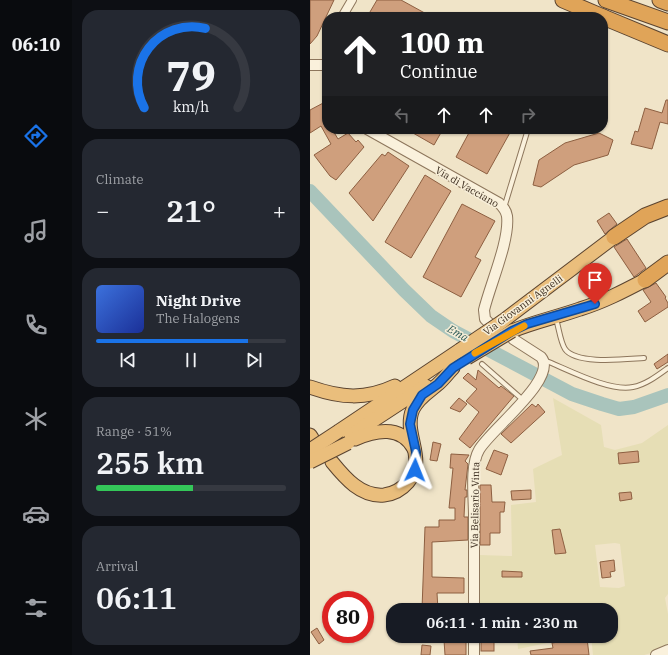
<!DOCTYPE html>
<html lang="en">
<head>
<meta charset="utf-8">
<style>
	:root { --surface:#171b24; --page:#242831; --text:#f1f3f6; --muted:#9ea1a6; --line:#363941; --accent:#1a73e8 }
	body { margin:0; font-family:"IBM Plex Serif",serif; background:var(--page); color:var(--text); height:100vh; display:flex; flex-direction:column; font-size:15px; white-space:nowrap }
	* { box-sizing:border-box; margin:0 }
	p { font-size:13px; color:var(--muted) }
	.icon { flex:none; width:22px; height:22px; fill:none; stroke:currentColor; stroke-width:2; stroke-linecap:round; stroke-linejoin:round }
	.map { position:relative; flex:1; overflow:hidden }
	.sheet { display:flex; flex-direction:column; gap:10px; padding:10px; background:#0d0f14; width:238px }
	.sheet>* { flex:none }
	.banner { position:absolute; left:12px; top:12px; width:286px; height:122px; border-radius:16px; box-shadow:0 1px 3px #0004; background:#202124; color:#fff; overflow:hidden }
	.speed { position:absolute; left:12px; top:591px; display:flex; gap:8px; font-size:20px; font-weight:700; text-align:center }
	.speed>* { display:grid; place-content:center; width:52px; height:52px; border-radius:50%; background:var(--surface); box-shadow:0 1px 3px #0004; line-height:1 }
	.speed .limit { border:6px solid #d22; background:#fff; color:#111 }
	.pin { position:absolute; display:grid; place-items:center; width:34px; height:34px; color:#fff; margin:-41px -17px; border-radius:50% 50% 50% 0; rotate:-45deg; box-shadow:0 0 4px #0007 }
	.pin .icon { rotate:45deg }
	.me { position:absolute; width:44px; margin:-22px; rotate:2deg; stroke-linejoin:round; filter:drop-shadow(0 0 3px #0008) }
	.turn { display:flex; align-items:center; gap:14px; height:84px; padding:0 12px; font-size:18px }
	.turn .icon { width:52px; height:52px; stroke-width:2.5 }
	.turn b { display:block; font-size:28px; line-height:34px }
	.lanes { display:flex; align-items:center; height:38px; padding:0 12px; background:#0003; justify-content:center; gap:20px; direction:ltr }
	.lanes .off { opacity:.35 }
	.big { font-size:30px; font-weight:600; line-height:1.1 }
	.sheet .tile { flex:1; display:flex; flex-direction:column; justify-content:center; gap:6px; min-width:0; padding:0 14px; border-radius:16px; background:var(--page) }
	.sheet .dial { align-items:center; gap:0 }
	.dial svg { height:104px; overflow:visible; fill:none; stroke:var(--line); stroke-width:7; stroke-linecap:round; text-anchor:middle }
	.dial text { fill:var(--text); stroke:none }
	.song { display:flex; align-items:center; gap:12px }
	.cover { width:48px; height:48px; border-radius:6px; background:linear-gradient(135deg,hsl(220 70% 55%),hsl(230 70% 35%)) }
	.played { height:4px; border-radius:2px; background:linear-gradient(90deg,var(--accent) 80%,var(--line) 80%) }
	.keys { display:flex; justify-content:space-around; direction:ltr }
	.heat { display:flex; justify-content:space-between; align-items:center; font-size:22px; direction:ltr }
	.charge { height:6px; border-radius:3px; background:linear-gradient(90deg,#34c759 51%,var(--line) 0) }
	.trip { position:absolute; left:76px; top:603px; width:232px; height:40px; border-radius:16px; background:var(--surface); box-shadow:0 1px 3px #0004; font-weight:600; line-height:40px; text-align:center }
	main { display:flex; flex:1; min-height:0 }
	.dock { display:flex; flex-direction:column; width:72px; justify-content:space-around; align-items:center; background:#090b0e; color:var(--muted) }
	.dock .icon { width:28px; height:28px }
	.dock .current { color:var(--accent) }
	.dock b { font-size:18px; color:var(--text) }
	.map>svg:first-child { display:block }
</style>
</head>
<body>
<main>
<nav class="dock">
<b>06:10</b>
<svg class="icon current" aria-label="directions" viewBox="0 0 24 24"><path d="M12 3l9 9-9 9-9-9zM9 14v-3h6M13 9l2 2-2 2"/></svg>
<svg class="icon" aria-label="music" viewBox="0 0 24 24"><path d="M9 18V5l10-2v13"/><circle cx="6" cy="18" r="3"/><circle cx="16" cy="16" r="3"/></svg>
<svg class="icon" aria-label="phone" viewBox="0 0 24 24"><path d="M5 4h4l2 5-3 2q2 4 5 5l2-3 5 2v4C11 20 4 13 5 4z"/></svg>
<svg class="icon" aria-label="climate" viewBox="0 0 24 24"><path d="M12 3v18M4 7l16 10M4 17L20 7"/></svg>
<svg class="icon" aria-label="car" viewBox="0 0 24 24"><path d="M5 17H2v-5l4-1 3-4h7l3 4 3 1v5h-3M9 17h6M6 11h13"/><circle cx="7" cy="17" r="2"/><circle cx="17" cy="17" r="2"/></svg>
<svg class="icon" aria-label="filters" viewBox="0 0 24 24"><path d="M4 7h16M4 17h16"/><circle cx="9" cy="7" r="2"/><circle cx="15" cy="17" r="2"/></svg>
</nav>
<section class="sheet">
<div class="tile dial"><svg viewBox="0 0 100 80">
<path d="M14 69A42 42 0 1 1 86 69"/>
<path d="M14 69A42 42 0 0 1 61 8" stroke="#1a73e8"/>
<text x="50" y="56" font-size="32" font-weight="700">79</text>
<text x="50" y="72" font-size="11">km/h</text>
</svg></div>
<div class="tile"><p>Climate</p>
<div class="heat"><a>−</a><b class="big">21°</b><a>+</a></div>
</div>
<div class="tile">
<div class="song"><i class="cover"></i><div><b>Night Drive</b><p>The Halogens</p></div></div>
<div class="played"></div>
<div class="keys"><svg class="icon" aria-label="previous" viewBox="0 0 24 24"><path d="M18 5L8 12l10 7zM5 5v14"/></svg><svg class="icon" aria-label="pause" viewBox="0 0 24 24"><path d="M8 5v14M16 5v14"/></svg><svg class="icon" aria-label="next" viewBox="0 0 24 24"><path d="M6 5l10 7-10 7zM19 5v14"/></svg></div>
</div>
<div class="tile"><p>Range · 51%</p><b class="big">255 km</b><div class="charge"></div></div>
<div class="tile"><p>Arrival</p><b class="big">06:11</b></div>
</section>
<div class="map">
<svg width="358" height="655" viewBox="0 0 358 655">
	<rect width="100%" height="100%" fill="#f0e4c8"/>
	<g fill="#e6deb5" fill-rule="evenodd">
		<path d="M243 398 291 425 294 447 305 450 332 443 358 425V594L355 598 358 614V644L341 653 334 655H283L281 636H301V610H205L204 607H169L170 555 202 556 201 505 226 502 223 469 252 455ZM305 543 310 544 315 586 309 588 290 587 285 545Z"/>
		<polygon points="207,636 272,636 208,649"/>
	</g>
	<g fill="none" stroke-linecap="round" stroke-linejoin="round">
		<polyline stroke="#a9c4bc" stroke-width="14" points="0,191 94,290 121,316 143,331 262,394 292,404 309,409 324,407 358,395"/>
	</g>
	<g fill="#cf9f7d" stroke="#8d5f41">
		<polygon points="0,0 24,0 7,36 0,44"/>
		<polygon points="67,0 91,0 122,17 57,17"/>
		<polygon points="356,100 358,100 358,124 350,122 342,149 321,144 325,131 328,132 335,108 352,113"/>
		<polygon points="17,101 17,129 22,129 28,139 38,133 46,142 48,140 54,147 26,180 20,176 4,155 21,144 11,126 0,133 0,110"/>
		<polygon points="96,129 133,129 124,145"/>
		<polygon points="161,129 202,129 177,174 146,157"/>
		<polygon points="289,133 303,140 298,155 264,165 231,187 223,185 229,160 255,143"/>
		<polygon points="78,152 99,166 63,221 39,193 72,154 75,156"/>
		<polygon points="115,175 141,191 101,258 75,242"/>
		<polygon points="152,204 185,221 165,257 171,260 151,297 113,277"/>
		<polygon points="299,213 307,224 295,234 287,221"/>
		<polygon points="317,239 336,268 324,277 304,247"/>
		<polygon points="346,283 356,297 355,298 358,303 358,307 335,322 328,311 341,302 333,290"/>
		<polygon points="358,354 358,362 347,369 344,364"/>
		<polygon points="168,370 189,388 191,386 204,396 160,448 149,439 169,412 156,401 167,389 153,378 158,373 166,380"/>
		<polygon points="149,398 157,404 150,412 140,408"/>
		<polygon points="222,404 226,407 228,404 235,412 201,443 191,434"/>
		<polygon points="123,442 131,444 127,461 120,460"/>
		<polygon points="184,450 198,455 191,475 176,469"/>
		<polygon points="328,451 329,462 309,464 308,453"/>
		<polygon points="141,454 159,455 155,461 158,464 155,490 157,490 157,497 155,497 154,517 158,517 158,540 122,542 122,577 154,578 154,593 127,593 128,610 112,609 115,527 129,527 129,520 145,520 145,508 139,508 143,468 140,468"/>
		<polygon points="170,485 181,485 182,502 195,502 194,512 190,512 190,533 180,533 180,545 170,545"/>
		<polygon points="221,490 221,499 202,500 201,491"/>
		<polygon points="321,492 322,499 310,501 309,493"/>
		<polygon points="250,529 256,553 245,554 242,530"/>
		<polygon points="304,560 305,571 300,572 301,577 292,578 290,562"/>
		<polygon points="192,571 212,572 212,577 192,577"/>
		<polygon points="7,628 14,640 9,644 1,632"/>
		<polygon points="141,636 156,636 156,655 135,655 134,640 141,640"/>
		<rect x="171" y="636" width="13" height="15"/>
		<polygon points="277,638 279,655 221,655 220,651 243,648 242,643"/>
		<polygon points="112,645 121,646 120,655 111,655"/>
	</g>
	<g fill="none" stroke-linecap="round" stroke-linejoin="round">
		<defs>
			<g id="service">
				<polyline points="194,208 218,129"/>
				<path d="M246 319C249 328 250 341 255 349 266 365 316 359 334 358"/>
				<path d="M234 360C257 369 299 392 323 387 335 385 347 376 358 368"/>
				<polyline points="172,364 213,400"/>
			</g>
			<polyline id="minor" points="32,17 42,0"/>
			<g id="tertiary">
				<polyline points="0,65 17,65"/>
				<path d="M57 129 189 203C193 207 196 210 197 216 200 240 180 285 174 310L175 319 180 324"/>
				<path d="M164 610C164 579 164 547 164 516 164 498 160 465 169 450 179 431 249 378 231 357L203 339"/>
				<polyline points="164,636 164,655"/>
				<polyline points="346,655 358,650"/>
			</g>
			<g id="trunk">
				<polyline points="193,321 304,237"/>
				<path d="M202 331C224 322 247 317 270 309 293 302 314 291 335 280"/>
				<path d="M0 387C31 398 55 400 85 386"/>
				<polyline points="29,431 150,350"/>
				<polyline points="0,435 2,438"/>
				<polyline points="35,439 116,386"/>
				<path d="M45 439C66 430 91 425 104 449"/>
				<path d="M22 462C35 478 51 497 74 495 83 494 92 489 98 482 118 459 92 433 103 409 109 397 119 392 128 384 134 379 138 373 143 368"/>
			</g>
			<g id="motorway">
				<polyline points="253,0 293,17"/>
				<polyline points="296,0 358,22"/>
				<polyline points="350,0 358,3"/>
				<polyline points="293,17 358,44"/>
				<polyline points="304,237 335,216 358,207"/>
				<polyline points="335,280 358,263"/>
			</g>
		</defs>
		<use href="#service" stroke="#8d765c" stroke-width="6"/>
		<use href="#minor" stroke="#8d765c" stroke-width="10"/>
		<use href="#tertiary" stroke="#8d765c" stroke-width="12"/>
		<use href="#trunk" stroke="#5b4430" stroke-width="15"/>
		<use href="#motorway" stroke="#5b4430" stroke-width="17"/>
		<use href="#service" stroke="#faf1dc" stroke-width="4"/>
		<use href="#minor" stroke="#faf1dc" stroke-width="8"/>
		<use href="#tertiary" stroke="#faf1dc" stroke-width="10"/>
		<use href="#trunk" stroke="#eabe7c" stroke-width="13"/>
		<use href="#motorway" stroke="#e0a458" stroke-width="15"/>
		<defs>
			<g id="trunk-bridge">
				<polyline points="150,350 193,321"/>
				<polyline points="157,358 202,331"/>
				<polyline points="0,450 29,431"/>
				<polyline points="0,462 38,443"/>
			</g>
		</defs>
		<use href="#trunk-bridge" stroke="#5b4430" stroke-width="15" stroke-linecap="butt"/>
		<use href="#trunk-bridge" stroke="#eabe7c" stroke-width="13"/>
	</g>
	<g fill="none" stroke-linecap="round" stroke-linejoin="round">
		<defs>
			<polyline id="route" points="105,470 106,452 100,424 103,410 112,395 128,384 143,368 202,331 217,324 285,304"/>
		</defs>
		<use href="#route" stroke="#114b97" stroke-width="10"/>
		<use href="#route" stroke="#1a73e8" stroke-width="7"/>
		<polyline stroke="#f59e0b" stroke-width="7" points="165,353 214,326"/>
	</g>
	<g text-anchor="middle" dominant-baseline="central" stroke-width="3" stroke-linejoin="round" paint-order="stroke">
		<g font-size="10" fill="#3d2e20" stroke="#f7eed8">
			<text transform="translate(157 187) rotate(30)">Via di Vacciano</text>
			<text transform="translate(213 305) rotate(-36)">Via Giovanni Agnelli</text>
			<text transform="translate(165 505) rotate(-89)">Via Belisario Vinta</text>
		</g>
		<g font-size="11" font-style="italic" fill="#2f5d5a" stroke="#f7eed8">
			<text transform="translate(148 333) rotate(30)">Ema</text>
		</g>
	</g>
</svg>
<div class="speed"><div class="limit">80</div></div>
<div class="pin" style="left:285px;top:304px;background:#d93025"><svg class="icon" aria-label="arrive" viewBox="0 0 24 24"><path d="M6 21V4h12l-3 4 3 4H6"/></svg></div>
<svg class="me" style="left:105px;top:470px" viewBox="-20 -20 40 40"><path d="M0-17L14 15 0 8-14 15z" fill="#1a73e8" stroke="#fff" stroke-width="4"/></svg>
<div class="trip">06:11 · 1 min · 230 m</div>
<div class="banner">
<div class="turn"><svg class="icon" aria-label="ahead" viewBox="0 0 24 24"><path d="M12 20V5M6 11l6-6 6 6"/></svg><div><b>100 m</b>Continue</div></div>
<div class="lanes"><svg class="icon off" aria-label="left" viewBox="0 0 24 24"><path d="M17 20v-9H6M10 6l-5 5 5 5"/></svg><svg class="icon" aria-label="ahead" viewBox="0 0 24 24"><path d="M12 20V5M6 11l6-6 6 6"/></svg><svg class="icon" aria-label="ahead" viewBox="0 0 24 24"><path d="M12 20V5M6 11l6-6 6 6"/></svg><svg class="icon off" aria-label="right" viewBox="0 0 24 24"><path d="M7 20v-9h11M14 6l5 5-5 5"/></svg></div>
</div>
</div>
</main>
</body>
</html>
